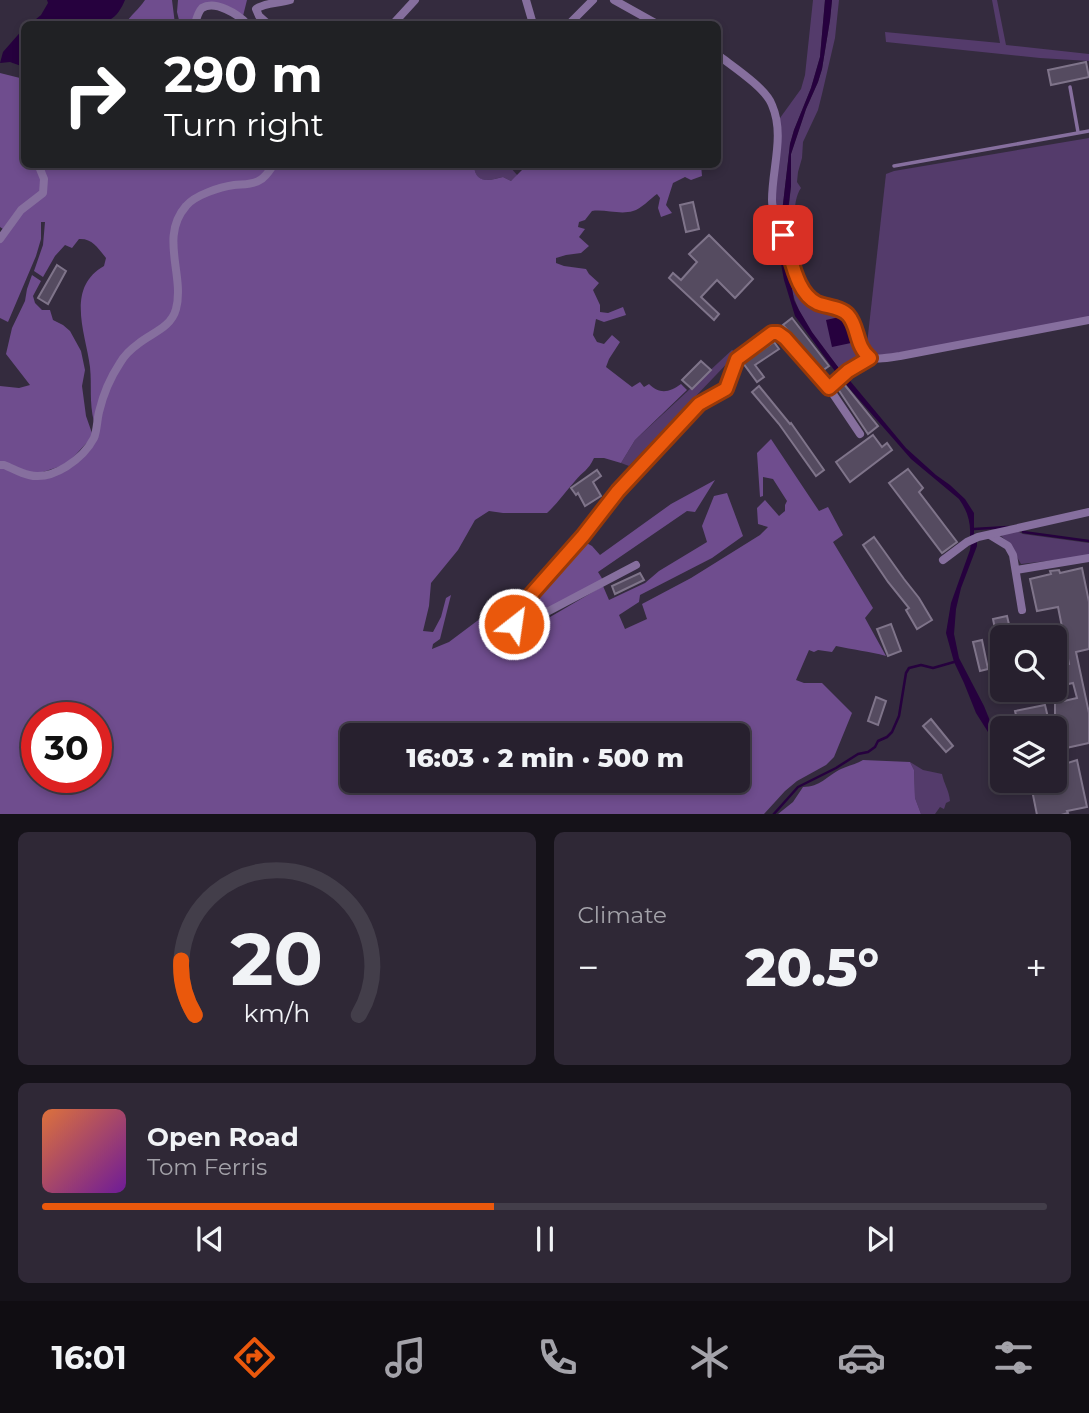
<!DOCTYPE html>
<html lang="en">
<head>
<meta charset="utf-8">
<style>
	:root { --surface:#27202e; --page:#2f2836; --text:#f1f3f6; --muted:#a4a3aa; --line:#433e4a; --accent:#ea580c }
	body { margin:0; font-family:Montserrat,sans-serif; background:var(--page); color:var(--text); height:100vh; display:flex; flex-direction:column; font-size:26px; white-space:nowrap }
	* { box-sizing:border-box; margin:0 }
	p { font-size:23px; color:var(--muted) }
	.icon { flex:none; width:38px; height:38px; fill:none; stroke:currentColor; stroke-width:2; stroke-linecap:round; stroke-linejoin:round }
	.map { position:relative; height:814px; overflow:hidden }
	.details { display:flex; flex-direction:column; gap:18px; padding:18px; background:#151219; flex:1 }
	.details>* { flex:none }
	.banner { position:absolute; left:21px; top:21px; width:700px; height:147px; border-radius:10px; box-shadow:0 4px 10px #0003,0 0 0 2px var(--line); background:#202124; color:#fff; overflow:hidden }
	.fabs { position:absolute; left:990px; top:625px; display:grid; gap:14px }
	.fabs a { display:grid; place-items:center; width:77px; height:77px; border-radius:10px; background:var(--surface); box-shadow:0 4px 10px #0003,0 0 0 2px var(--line); font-size:35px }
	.speed { position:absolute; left:21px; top:702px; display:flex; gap:14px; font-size:35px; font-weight:700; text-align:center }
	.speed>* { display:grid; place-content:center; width:91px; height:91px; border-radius:50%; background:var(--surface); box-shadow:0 4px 10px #0003,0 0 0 2px var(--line); line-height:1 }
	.speed .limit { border:10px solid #d22; background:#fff; color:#111 }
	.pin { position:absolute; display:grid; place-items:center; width:60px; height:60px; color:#fff; margin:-30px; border-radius:14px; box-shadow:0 4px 10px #0006 }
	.me { position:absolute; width:77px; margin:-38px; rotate:30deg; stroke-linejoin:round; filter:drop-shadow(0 0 5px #0008) }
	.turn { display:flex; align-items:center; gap:24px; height:147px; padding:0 28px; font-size:32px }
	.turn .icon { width:91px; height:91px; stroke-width:2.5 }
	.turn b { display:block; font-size:49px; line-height:60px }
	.big { font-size:52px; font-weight:800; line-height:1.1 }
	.details .widget { flex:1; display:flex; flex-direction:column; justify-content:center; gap:10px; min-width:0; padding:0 24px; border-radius:10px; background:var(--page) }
	.details .dial { align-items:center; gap:0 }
	.dial svg { height:182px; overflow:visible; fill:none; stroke:var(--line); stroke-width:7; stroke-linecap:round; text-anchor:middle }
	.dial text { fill:var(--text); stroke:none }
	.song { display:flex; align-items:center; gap:21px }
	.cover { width:84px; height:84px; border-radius:10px; background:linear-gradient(135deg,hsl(20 70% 55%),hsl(280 70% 35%)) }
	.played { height:7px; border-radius:4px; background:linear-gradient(90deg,var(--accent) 45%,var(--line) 45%) }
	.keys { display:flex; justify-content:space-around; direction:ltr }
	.heat { display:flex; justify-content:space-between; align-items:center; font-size:38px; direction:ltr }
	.details .tiles { flex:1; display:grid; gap:18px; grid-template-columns:1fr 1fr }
	.widget:last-child { grid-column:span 2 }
	.trip { position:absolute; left:340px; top:723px; width:410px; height:70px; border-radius:10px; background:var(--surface); box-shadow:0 4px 10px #0003,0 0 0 2px var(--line); font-weight:800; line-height:70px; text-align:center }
	.tabs { display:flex; height:112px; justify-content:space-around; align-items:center; background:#100d12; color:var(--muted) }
	.tabs .icon { width:49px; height:49px }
	.tabs .on { color:var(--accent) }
	.tabs b { font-size:32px; color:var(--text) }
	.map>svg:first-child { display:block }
</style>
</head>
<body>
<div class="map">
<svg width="1089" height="815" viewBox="0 0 1089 815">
	<rect width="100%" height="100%" fill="#342b3e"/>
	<g fill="#543b6b">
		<polygon points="813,0 825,0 820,57 811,88 794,130 790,144 781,221 774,201 780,118 801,89 805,75"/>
		<path d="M832 0H839L835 38 822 94 818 110 803 142 802 158 798 172 797 182 801 188C788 206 798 254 798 277L786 234 791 186V154L806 109 818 82 822 69 830 20Z"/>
		<polygon points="992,0 997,0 1006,45 1089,54 1089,61 1040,58 886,42 885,32 1000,43"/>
		<polygon points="1089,138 1089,318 880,357 866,353 886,174 894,171"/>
		<path d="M474 165H496L510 167 518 176 511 181 503 177C488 181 475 184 474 165Z"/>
		<path d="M786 254C793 275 797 300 819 310 828 313 838 313 846 317L857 352 861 358 841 371C825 350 805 328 796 303 790 288 789 270 786 254Z"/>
		<polygon points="732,350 737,353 629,466 621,463 635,440"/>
		<polygon points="1017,531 1023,534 1089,543 1089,556 1021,564 1009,543 1001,536 1002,534"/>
		<path d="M910 762 923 770 942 774C944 784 949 790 950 801L946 803 944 809 940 807 935 814H921L915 798 914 770Z"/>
	</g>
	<g fill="#6f4d8e" fill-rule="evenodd">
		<path d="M145 0H172L175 24H125C131 15 139 9 145 0Z"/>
		<path d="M178 0H247L243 16C231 8 210 0 198 9 195 13 194 20 192 24H180L177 12Z"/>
		<polygon points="0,73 24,79 24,164 35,165 41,179 41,192 3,229 0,227"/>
		<path d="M40 165H272L259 179 204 192 174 224 175 303 169 320 125 353 94 422C89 401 92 387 90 367 86 334 65 288 104 266L106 258C98 248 92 238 79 239L72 248 65 245 55 256 43 277 34 271 43 245 45 222H41V239L36 256 8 322 0 318V241L22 211 45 194Z"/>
		<path d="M277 165H474C475 184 489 181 503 177L511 181 527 165H701L702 176 691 180 685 177 673 183 666 205 672 213 661 217 658 208 660 198 657 194C650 199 641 209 633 211 620 215 605 209 592 211L585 220 579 222 578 227 585 229 579 237 589 246 581 253 566 255 556 258V263L564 266 586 269 589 274 599 283 593 290 600 305V312L608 313 623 307 626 315 604 322 596 319 593 335 597 342 604 344 612 335 620 342 609 359 606 367 632 387 640 382 644 387 649 384C660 395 670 392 681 384L687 390 635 440 621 463 604 458H594C588 471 583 471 575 481 565 492 558 503 547 513H503L489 511 475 520 458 550 431 583 429 606 423 631 433 632 441 617 446 598 451 595 440 639 433 644 432 649 449 642 481 618H493L500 626 495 632 491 629 486 633 493 641 505 632 515 634 545 620 603 586 609 600 645 583 659 571 707 542 702 526 714 496 727 493 743 536 712 558 640 595 639 602 619 615 625 629 647 619 642 604 691 578 760 535 768 527 758 524 757 508 765 500 779 516 785 511V505L787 501 773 479 763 477V496L760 497 757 453 771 439 819 511 828 507 843 535 833 542 873 608 865 618 886 656C869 651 853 650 836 646L832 652 818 650 814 652 809 650 796 680 804 683H822L852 713 834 757 826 765 797 781 785 791 764 814 0 815V467L48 477 88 448 107 390 127 356 177 313 175 251 177 225 188 206 205 195 222 190 250 186ZM37 718H96V777H37ZM352 735H737V780H352Z"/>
		<polygon points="32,275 41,281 33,296 35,303 42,310 50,310 53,320 63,325 70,331 81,351 85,370 82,386 86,416 93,436 67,464 37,474 0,463 0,386 19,388 30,385 6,354 12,328 25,301 27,289"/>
		<polygon points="715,480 695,512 687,511 598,572 603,580 520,622 517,618 583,541 592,546 600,555 671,504"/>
		<path d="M863 760 910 762 914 770 915 798 921 814H778L793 802 803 787C820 787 827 776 841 769 848 766 856 764 863 760Z"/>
	</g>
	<g fill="#26013e">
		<path d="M47 0H125C122 7 117 17 109 20 103 23 96 22 91 24H30L41 15 48 3Z"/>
		<polygon points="825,0 832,0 830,20 822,69 818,82 806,109 791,154 791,186 784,243 794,300 799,310 812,332 841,371 837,374 795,316 784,280 775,232 781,221 790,144 794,130 811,88 820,57"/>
		<polygon points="24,28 24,67 10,62 0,63 3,52"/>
		<polygon points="844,316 851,343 832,347 826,320"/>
		<path d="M846 376 906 448 936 475 950 485 965 499 974 513V535L970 536C971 522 967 510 959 499L911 459 842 380Z"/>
		<polygon points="977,540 977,546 961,588 956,609 954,634 959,658 984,706 1003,753 1003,777 988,732 976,713 964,683 954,662 946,633 951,603 970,550 971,543"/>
	</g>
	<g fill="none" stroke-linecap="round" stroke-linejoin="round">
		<g stroke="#26013e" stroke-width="2.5">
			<polyline points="974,529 1008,527"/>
			<polyline points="1023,532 1089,541"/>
			<polyline points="773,815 798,787 836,768 858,754 868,752 875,747 878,741 887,737 892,732 899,716 906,673 909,668 921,665 933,668 954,662"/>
		</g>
	</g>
	<g fill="#554b60" stroke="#7f748a" stroke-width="2">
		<polygon points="1086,62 1089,77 1051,85 1048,70"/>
		<polygon points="693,202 699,229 686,232 680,205"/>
		<polygon points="709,235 753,279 735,298 717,280 701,297 719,314 714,320 669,278 673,273 681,280 697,262 689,254"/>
		<polygon points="57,265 66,271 48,304 38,298"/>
		<polygon points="792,318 829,366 822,371 783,325"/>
		<polygon points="774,342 779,349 755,365 764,377 757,382 743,363"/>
		<polygon points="701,361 711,370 692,389 682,380"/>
		<polygon points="844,384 878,426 868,434 838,389"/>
		<polygon points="759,386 790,424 791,423 824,470 816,476 779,424 752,392"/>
		<polygon points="873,435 882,447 887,443 892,450 850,482 836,462"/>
		<polygon points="908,469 923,488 919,492 957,542 942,553 889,483"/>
		<polygon points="597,470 601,476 593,482 601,496 585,506 578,493 576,495 571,488"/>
		<polygon points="874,537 904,579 919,598 932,620 917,629 906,610 909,608 888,582 863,545"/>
		<polygon points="1082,568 1089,602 1089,649 1076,652 1089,713 1089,743 1066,748 1061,724 1055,725 1055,703 1077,698 1073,683 1055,687 1055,667 1069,664 1063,632 1058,607 1037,611 1030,579 1051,574 1050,571 1059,570 1060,573"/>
		<polygon points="640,573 644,580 615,594 612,586"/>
		<polygon points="1007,616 1012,637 1000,637 998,628 995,629 993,619"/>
		<polygon points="891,624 901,651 888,656 877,629"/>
		<polygon points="982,640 988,669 980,671 973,642"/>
		<polygon points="876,697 886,701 878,725 868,721"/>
		<polygon points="1045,705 1050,726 1042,728 1019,728 1015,711"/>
		<polygon points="931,719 953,746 946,752 923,726"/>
		<polygon points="1077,760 1087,807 1067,811 1068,813 1061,815 1037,815 1030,780 1055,780 1055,767"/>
	</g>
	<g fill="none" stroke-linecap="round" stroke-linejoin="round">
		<g stroke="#866f9e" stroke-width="3.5">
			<polyline points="1070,87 1078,132"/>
			<polyline points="894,166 1089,131"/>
		</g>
		<g stroke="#866f9e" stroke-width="8">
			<polyline points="526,0 533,24"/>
			<polyline points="614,0 657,24"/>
			<path d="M195 24C196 20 198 12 202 8 215 0 238 14 247 24"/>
			<path d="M268 24 259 16 256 9C266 2 278 4 290 0"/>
			<polyline points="393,24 415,0"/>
			<polyline points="569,24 593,0"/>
			<path d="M718 55C732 66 766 88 772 105 785 135 772 168 772 200 772 216 786 238 791 255 794 267 795 280 802 290 816 310 838 304 848 315 851 318 853 325 854 329 865 362 867 361 900 356L1089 320"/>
			<polyline points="0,239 21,210 43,193 44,179 38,164"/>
			<polyline points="829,388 848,371 870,358"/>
			<path d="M0 465H4C12 468 20 473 29 475 53 481 83 459 94 438 97 431 97 420 99 412 103 395 110 378 120 363 124 356 131 349 138 344 151 333 171 328 176 309 185 275 159 237 186 206 195 195 220 187 234 185 243 184 253 185 260 180 266 177 270 170 274 164"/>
			<polyline points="990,535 1008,546 1013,555 1022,610"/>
			<polyline points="943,560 967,542 978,537 1089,512"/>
			<polyline points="636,565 528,622 518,626 511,620 583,536 618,491 699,404 726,389 737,359 773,333 778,333 785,339 829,388 860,434"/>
			<polyline points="1016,570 1089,558"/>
		</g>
	</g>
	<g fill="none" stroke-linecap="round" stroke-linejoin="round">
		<defs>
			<path id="route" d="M514 624 511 620 514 614 583 536 618 491 699 404 726 389 737 359 772 333H778L785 338 829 388 848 371 870 358C855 346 859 327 848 315 841 307 826 307 817 303 795 292 792 257 783 235"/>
		</defs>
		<use href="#route" stroke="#983908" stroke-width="18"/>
		<use href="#route" stroke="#ea580c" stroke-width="12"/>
	</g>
</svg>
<div class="fabs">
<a><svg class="icon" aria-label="search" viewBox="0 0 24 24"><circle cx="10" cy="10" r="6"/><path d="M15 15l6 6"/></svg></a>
<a><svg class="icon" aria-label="layers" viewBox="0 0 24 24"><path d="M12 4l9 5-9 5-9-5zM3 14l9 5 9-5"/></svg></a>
</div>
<div class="speed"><div class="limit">30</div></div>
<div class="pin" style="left:783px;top:235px;background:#d93025"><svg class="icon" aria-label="arrive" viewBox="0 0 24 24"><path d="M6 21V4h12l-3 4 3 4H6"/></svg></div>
<svg class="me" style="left:514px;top:624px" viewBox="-20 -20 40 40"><circle r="17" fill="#ea580c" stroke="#fff" stroke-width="3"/><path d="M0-11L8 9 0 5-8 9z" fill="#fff"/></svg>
<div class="trip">16:03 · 2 min · 500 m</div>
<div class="banner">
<div class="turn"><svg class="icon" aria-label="right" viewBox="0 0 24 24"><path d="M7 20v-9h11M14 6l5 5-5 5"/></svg><div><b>290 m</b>Turn right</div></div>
</div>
</div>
<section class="details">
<div class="tiles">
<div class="widget dial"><svg viewBox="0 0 100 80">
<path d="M14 69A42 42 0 1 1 86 69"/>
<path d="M14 69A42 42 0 0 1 8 45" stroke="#ea580c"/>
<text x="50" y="56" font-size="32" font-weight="700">20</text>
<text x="50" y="72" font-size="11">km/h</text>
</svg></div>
<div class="widget"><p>Climate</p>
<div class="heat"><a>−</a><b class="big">20.5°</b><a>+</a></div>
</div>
<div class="widget">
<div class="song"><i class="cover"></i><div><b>Open Road</b><p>Tom Ferris</p></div></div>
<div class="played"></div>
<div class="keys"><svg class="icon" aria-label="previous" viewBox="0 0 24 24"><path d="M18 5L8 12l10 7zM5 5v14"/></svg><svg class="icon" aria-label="pause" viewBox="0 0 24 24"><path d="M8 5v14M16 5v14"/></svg><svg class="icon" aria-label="next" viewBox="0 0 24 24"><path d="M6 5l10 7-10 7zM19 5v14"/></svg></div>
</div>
</div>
</section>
<nav class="tabs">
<b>16:01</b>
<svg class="icon on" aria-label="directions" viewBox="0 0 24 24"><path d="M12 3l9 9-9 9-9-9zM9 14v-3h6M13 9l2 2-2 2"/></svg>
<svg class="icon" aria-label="music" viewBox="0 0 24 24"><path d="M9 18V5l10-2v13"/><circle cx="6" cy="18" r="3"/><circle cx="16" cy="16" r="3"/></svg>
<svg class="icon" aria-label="phone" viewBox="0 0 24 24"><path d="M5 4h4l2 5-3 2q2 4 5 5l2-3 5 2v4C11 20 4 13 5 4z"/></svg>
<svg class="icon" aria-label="climate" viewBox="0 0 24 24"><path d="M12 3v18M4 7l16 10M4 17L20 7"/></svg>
<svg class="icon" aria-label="car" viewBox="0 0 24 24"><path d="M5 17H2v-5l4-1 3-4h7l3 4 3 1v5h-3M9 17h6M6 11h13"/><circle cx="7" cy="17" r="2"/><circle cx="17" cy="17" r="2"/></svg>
<svg class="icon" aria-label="filters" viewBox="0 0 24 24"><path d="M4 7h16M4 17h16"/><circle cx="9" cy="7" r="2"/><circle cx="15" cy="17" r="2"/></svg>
</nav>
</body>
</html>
